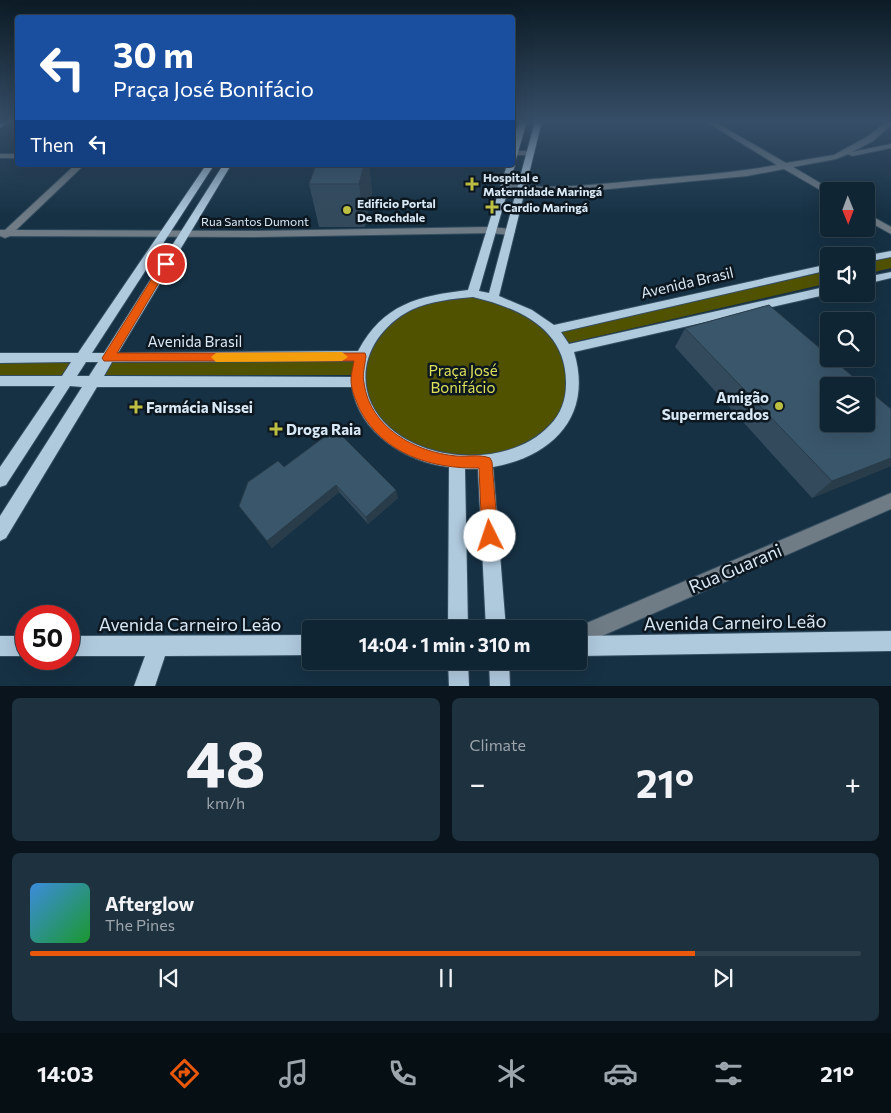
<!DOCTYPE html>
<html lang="en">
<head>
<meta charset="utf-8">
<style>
	:root { --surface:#102533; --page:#1e313f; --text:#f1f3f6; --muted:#9ca5ac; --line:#30424e; --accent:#ea580c }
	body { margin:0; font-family:Commissioner,sans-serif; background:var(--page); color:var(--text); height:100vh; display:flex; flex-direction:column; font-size:19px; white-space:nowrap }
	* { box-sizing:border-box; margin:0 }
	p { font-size:16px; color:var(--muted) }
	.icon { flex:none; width:28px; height:28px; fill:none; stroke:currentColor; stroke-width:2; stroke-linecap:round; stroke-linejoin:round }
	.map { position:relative; height:686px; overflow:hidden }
	.drawer { display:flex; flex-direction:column; gap:12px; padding:12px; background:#09141c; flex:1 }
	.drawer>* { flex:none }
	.banner { position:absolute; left:15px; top:15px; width:500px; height:152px; border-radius:5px; box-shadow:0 5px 20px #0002,0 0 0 1px var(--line); background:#1a4fa0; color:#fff; overflow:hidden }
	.needle { width:32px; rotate:179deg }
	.tools { position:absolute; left:820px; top:182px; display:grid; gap:10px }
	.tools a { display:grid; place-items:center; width:55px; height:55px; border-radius:5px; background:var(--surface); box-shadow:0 5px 20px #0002,0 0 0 1px var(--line); font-size:25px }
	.speed { position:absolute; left:15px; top:605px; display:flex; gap:10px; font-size:25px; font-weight:700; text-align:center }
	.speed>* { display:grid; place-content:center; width:65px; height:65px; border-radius:50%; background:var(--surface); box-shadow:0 5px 20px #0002,0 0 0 1px var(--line); line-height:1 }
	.speed .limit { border:8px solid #d22; background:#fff; color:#111 }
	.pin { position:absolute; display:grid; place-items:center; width:42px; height:42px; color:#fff; margin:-21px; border:2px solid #fff; border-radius:50%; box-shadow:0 1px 5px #0007 }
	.me { position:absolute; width:55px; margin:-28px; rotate:356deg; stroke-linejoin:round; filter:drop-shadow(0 0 4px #0008) }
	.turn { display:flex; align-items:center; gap:18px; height:105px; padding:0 15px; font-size:22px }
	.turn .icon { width:65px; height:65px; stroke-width:2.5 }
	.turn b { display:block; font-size:35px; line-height:42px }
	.then { display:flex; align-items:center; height:48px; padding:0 15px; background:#0003; gap:10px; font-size:19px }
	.big { font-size:38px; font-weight:700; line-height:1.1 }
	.drawer .tile { flex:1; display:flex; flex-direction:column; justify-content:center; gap:8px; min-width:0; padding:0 18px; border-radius:8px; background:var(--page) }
	.drawer .dial { align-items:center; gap:0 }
	.dial b { font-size:65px; line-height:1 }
	.song { display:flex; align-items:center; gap:15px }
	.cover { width:60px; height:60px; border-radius:8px; background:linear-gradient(135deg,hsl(210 70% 55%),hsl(130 70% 35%)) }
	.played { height:5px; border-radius:2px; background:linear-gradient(90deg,var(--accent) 80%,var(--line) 80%) }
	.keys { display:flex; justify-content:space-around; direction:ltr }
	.heat { display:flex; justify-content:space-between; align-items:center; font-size:28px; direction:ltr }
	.drawer .tiles { flex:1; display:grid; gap:12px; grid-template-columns:1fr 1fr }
	.tile:last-child { grid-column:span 2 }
	.trip { position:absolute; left:302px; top:620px; width:285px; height:50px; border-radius:5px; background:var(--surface); box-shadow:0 5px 20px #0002,0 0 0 1px var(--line); font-weight:700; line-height:50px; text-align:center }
	.tab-bar { display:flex; height:80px; justify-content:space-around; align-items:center; background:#060f14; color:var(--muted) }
	.tab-bar .icon { width:35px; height:35px }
	.tab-bar .selected { color:var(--accent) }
	.tab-bar b { font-size:22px; color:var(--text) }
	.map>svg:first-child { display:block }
</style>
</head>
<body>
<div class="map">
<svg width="891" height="686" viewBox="0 0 891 686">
	<rect width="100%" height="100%" fill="#163144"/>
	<g fill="#515200">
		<polygon points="891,257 891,268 866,274 866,262"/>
		<polygon points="829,271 829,283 564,344 571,404 524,451 457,462 386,434 357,375 97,375 106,361 359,361 369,338 421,302 473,293 514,305 555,332"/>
		<polygon points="0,363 77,363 69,376 0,376"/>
	</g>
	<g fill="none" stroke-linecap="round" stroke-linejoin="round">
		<defs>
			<g id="minor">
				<path d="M705 121H713L786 163 834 155 867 137 887 121H891V125L873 141 852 152 891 144V148L852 156 848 154 836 159 793 167 832 190 829 191V195L784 169 747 176 598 190 521 192 501 186 505 183C547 191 601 184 643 180 688 176 733 173 777 165Z"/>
				<polygon points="512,151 530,151 534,153 530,155 512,155"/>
				<rect x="0" y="154" width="18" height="4"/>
				<polygon points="75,165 84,165 16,230 255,231 491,227 510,229 515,232 510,235 491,233 255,237 10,236 5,238 0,236 0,230 5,230"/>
				<polygon points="866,213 891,227 891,234 866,220"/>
				<polygon points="891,493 891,509 579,646 579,629 573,629"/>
			</g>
			<g id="major">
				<polygon points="3,121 11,121 0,128 0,123"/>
				<polygon points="519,121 527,121 516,159 512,161 512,144"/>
				<path d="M535 121H542L499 296 532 310 554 325 829 264V270L561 332 569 344 829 286V294L574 352C593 415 554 456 493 467L506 629H486L478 469H465L468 629H448L449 467C406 462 359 433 352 387H97L6 538 0 541V516L82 387 70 386 6 485 0 487V467L55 386H0V376H62L71 362 0 363V353H78L206 165H214L92 353H104L223 165H231L118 353 358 351C383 304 418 296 468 290L507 165H512V163L515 165 479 291 489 293ZM473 297C519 308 567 329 566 384 566 399 561 414 550 425 512 466 431 464 390 428 348 391 363 335 411 310 430 301 452 299 473 297ZM355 361 352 377 104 376 112 362ZM86 362H98L89 376H77Z"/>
				<polygon points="891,251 891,257 866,262 866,256 864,256"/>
				<polygon points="891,272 891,278 866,284 866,277"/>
				<polygon points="891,631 891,651 579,656 579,636"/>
				<polygon points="311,635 311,655 165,656 155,686 134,686 145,656 69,656 69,636"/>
				<rect x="0" y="636" width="26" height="20"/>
				<polygon points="448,661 468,661 469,686 449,686"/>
				<polygon points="489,661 509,661 510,686 490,686"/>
			</g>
		</defs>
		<use href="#minor" stroke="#354e60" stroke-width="2"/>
		<use href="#major" stroke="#354e60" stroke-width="2"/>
		<use href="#minor" fill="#6f7b85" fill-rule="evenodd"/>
		<use href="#major" fill="#afc9dd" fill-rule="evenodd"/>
	</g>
	<g fill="#324a5b">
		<polygon points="316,165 369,165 372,192 365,227 319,227 309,184"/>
		<polygon points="685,328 891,466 812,498 675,347"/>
		<polygon points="284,467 398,498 368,524 339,492 272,548 239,506"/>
	</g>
	<g fill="#293c4a">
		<polygon points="364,165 369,165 372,192 365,227 359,184"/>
		<polygon points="891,458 891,466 812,498 832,481"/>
		<polygon points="336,485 339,492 272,548 267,541"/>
		<polygon points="396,490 398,498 368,524 366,517"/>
	</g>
	<g fill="#3a566a" stroke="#293c4a">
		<polygon points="316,165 364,165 359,184 309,184"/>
		<polygon points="769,305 829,356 829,359 832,359 864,386 829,386 829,424 866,424 866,388 891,409 891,458 832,481 685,328"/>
		<polygon points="335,429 396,490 366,517 336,485 267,541 239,506 248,482 278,461 284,467"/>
	</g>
	<linearGradient id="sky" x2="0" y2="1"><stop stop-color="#0c1b25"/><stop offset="0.56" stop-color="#364e67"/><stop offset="1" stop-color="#364e67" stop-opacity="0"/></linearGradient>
	<rect width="891" height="217" fill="url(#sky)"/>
	<path fill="#ea580c" stroke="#983908" d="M166 261 170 264 117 353H365L366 356C365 365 362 375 364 383 370 428 415 452 456 456 467 457 479 454 490 458L492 462 498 536 496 542 490 544 485 542 482 536 479 468C432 469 383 454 360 410 356 401 351 390 351 380 351 374 353 367 354 361H104L102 358 104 355 161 264Z"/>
	<polygon fill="#f59e0b" points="342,352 348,357 342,361 216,362 211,357 216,353"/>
	<g fill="#bdbf43" stroke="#0c1720" stroke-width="2">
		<path d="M469.5 176.5h5v5h5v5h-5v5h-5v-5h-5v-5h5z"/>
		<path d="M489.5 199.5h5v5h5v5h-5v5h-5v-5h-5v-5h5z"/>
		<circle cx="347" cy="210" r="5"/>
		<circle cx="779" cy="406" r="5"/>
		<path d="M133.5 399.5h5v5h5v5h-5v5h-5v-5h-5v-5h5z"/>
		<path d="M273.5 421.5h5v5h5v5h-5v5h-5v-5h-5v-5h5z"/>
	</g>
	<g text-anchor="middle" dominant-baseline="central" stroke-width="5" stroke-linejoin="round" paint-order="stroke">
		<g font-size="12" font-weight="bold" fill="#d9e8f5" stroke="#0c1720" text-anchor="start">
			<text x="483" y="177">Hospital e<tspan x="483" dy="14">Maternidade Maringá</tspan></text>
			<text x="357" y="203">Edificio Portal<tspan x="357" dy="14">De Rochdale</tspan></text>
			<text x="503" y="207">Cardio Maringá</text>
		</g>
		<g font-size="12" fill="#d9e8f5" stroke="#0c1720">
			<text x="255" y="221">Rua Santos Dumont</text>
		</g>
		<g font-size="15" fill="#d9e8f5" stroke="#0c1720">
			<text transform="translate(687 282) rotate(-13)">Avenida Brasil</text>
			<text x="195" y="341">Avenida Brasil</text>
		</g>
		<g font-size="15" fill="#dde058" stroke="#0c1720">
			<text x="463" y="370">Praça José<tspan x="463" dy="17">Bonifácio</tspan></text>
		</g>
		<g font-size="15" font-weight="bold" fill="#d9e8f5" stroke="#0c1720" text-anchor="start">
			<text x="769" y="397" text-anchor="end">Amigão<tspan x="769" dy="17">Supermercados</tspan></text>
			<text x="146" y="407">Farmácia Nissei</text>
			<text x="286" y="429">Droga Raia</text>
		</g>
		<g font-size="18" fill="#d9e8f5" stroke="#0c1720">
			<text transform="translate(735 568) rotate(-23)">Rua Guarani</text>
			<text transform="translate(735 622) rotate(-1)">Avenida Carneiro Leão</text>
			<text x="190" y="624">Avenida Carneiro Leão</text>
		</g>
	</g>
</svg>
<div class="tools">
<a><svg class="needle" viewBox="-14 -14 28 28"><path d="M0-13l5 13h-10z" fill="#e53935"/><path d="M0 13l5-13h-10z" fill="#9ca5ac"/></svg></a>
<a><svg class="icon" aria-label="sound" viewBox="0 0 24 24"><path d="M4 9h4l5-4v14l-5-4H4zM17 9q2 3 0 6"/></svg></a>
<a><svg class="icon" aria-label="search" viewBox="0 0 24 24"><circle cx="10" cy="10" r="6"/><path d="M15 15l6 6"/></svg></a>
<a><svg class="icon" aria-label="layers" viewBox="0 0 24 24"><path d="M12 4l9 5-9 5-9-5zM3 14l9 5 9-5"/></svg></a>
</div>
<div class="speed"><div class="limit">50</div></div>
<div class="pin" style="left:166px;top:264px;background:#d93025"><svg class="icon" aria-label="arrive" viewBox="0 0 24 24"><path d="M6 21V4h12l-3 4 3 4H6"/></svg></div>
<svg class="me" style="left:490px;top:536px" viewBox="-20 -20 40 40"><circle r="19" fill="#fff"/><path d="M0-13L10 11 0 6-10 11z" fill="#ea580c"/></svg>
<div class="trip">14:04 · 1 min · 310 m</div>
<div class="banner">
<div class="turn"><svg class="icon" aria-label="left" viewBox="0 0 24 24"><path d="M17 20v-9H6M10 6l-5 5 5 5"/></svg><div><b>30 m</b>Praça José Bonifácio</div></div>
<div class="then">Then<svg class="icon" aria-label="left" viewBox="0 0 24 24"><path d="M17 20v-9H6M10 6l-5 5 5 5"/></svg></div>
</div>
</div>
<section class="drawer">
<div class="tiles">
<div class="tile dial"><b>48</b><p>km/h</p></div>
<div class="tile"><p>Climate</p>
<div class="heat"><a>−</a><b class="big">21°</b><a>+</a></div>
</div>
<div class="tile">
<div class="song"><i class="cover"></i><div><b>Afterglow</b><p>The Pines</p></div></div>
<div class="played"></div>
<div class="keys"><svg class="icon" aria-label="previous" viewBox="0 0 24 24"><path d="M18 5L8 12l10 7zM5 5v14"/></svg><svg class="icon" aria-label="pause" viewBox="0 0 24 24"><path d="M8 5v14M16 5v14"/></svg><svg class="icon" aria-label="next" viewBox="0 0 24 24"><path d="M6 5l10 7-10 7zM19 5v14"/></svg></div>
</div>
</div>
</section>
<nav class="tab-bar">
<b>14:03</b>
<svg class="icon selected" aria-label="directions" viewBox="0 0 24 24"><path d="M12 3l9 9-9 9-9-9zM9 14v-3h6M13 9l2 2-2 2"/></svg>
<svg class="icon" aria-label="music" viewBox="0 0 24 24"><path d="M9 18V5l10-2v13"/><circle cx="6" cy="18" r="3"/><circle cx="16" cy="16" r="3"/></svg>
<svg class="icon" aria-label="phone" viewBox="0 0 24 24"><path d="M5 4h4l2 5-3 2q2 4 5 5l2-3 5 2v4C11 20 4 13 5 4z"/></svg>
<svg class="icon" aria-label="climate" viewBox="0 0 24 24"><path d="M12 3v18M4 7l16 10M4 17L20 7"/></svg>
<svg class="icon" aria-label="car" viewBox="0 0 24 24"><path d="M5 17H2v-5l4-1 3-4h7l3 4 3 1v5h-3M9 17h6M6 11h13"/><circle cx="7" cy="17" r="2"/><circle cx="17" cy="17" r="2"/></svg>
<svg class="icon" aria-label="filters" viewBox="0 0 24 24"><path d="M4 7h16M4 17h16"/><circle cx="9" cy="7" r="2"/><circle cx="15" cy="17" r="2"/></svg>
<b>21°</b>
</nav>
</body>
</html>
